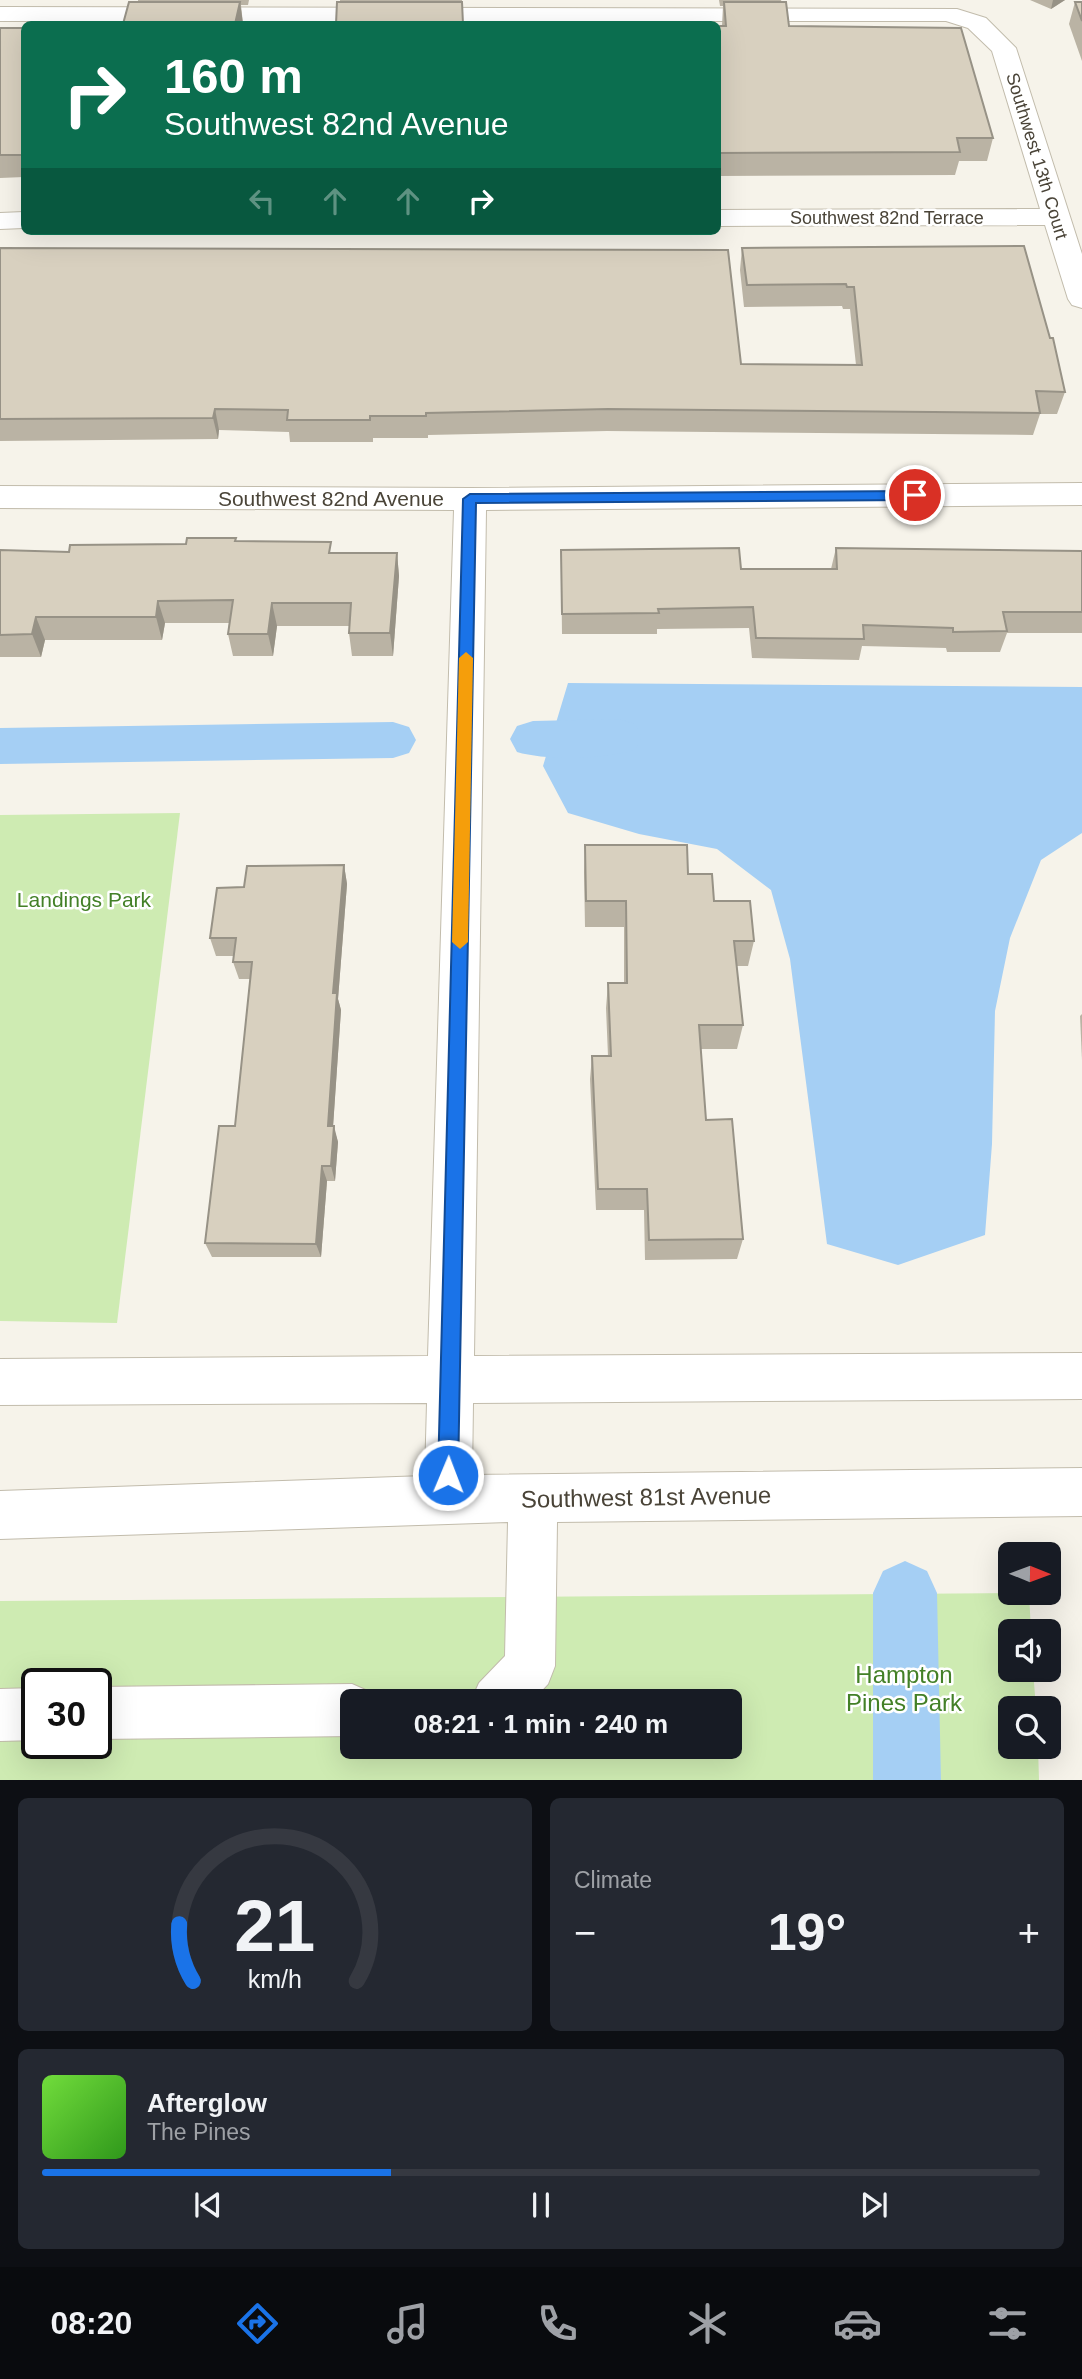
<!DOCTYPE html>
<html lang="en">
<head>
<meta charset="utf-8">
<style>
	:root { --surface:#171b24; --page:#242831; --text:#f1f3f6; --muted:#9ea1a6; --line:#363941; --accent:#1a73e8 }
	body { margin:0; font-family:Helvetica,sans-serif; background:var(--page); color:var(--text); height:100vh; display:flex; flex-direction:column; font-size:26px; white-space:nowrap }
	* { box-sizing:border-box; margin:0 }
	p { font-size:23px; color:var(--muted) }
	.icon { flex:none; width:38px; height:38px; fill:none; stroke:currentColor; stroke-width:2; stroke-linecap:round; stroke-linejoin:round }
	.map { position:relative; height:1780px; overflow:hidden }
	.drawer { display:flex; flex-direction:column; gap:18px; padding:18px; background:#0d0f14; flex:1 }
	.drawer>* { flex:none }
	.top-card { position:absolute; left:21px; top:21px; width:700px; height:214px; border-radius:10px; box-shadow:0 7px 28px #0002; background:#0b6e4f; color:#fff; overflow:hidden }
	.needle { width:46px; rotate:91deg }
	.buttons { position:absolute; left:998px; top:1542px; display:grid; gap:14px }
	.buttons a { display:grid; place-items:center; width:63px; height:63px; border-radius:10px; background:var(--surface); box-shadow:0 7px 28px #0002; font-size:35px }
	.speed { position:absolute; left:21px; top:1668px; display:flex; gap:14px; font-size:35px; font-weight:700; text-align:center }
	.speed>* { display:grid; place-content:center; width:91px; height:91px; border-radius:50%; background:var(--surface); box-shadow:0 7px 28px #0002; line-height:1 }
	.speed .limit { border:4px solid #111; border-radius:10px; background:#fff; color:#111 }
	.pin { position:absolute; display:grid; place-items:center; width:60px; height:60px; color:#fff; margin:-30px; border:4px solid #fff; border-radius:50%; box-shadow:0 2px 7px #0007 }
	.me { position:absolute; width:77px; margin:-38px; rotate:1deg; stroke-linejoin:round; filter:drop-shadow(0 0 5px #0008) }
	.turn { display:flex; align-items:center; gap:24px; height:147px; padding:0 28px; font-size:32px }
	.turn .icon { width:91px; height:91px; stroke-width:2.5 }
	.turn b { display:block; font-size:49px; line-height:60px }
	.lanes { display:flex; align-items:center; height:66px; padding:0 28px; background:#0003; justify-content:center; gap:35px; direction:ltr }
	.lanes .off { opacity:.35 }
	.big { font-size:52px; font-weight:800; line-height:1.1 }
	.drawer .widget { flex:1; display:flex; flex-direction:column; justify-content:center; gap:10px; min-width:0; padding:0 24px; border-radius:10px; background:var(--page) }
	.drawer .dial { align-items:center; gap:0 }
	.dial svg { height:182px; overflow:visible; fill:none; stroke:var(--line); stroke-width:7; stroke-linecap:round; text-anchor:middle }
	.dial text { fill:var(--text); stroke:none }
	.song { display:flex; align-items:center; gap:21px }
	.cover { width:84px; height:84px; border-radius:10px; background:linear-gradient(135deg,hsl(100 70% 55%),hsl(110 70% 35%)) }
	.played { height:7px; border-radius:4px; background:linear-gradient(90deg,var(--accent) 35%,var(--line) 35%) }
	.keys { display:flex; justify-content:space-around; direction:ltr }
	.heat { display:flex; justify-content:space-between; align-items:center; font-size:38px; direction:ltr }
	.drawer .tiles { flex:1; display:grid; gap:18px; grid-template-columns:1fr 1fr }
	.widget:last-child { grid-column:span 2 }
	.trip { position:absolute; left:340px; top:1689px; width:402px; height:70px; border-radius:10px; background:var(--surface); box-shadow:0 7px 28px #0002; font-weight:800; line-height:70px; text-align:center }
	.dock { display:flex; height:112px; justify-content:space-around; align-items:center; background:#090b0e; color:var(--muted) }
	.dock .icon { width:49px; height:49px }
	.dock .current { color:var(--accent) }
	.dock b { font-size:32px; color:var(--text) }
	.map>svg:first-child { display:block }
</style>
</head>
<body>
<div class="map">
<svg width="1082" height="1781" viewBox="0 0 1082 1781">
	<rect width="100%" height="100%" fill="#f6f3ea"/>
	<g fill="#ceebb2" fill-rule="evenodd">
		<polygon points="180,813 117,1323 0,1321 0,815"/>
		<path d="M1029 1593 1031 1631H1010V1670H1033L1036 1708H1010V1746L1038 1747 1039 1780H0V1601ZM37 1684H96V1743H37ZM352 1701H730V1746H352Z"/>
	</g>
	<polygon fill="#a5cff4" points="568,683 1082,687 1082,833 1041,860 1010,938 995,1011 992,1144 985,1235 898,1265 827,1244 790,959 771,890 717,849 639,834 568,813 543,766"/>
	<g fill="none" stroke-linecap="round" stroke-linejoin="round">
		<g fill="#a5cff4" fill-rule="evenodd">
			<path d="M619 719 635 724 642 737 635 750C605 759 547 761 517 752L510 739 517 726 533 721Z"/>
			<polygon points="393,722 409,727 416,740 409,753 393,758 0,764 0,728"/>
			<polygon points="905,1561 927,1571 937,1593 941,1781 873,1781 873,1593 883,1571"/>
		</g>
		<defs>
			<g id="minor">
				<polygon points="0,7 957,9 986,18 1016,48 1082,254 1082,308 1072,305 1068,299 1045,225 718,226 718,210 1040,209 992,51 968,28 946,21 0,21"/>
				<polygon points="24,212 24,228 0,229 0,213"/>
				<polygon points="1082,483 1082,505 486,510 474,1356 1082,1353 1082,1399 473,1403 472,1475 1082,1468 1082,1516 557,1522 555,1666 548,1684 532,1701 471,1701 479,1683 505,1656 508,1522 0,1539 0,1491 425,1476 427,1403 0,1405 0,1359 428,1356 454,510 0,508 0,486 470,488"/>
				<polygon points="352,1684 370,1692 374,1701 352,1701 352,1736 96,1739 96,1687"/>
				<polygon points="37,1688 37,1740 0,1741 0,1689"/>
			</g>
		</defs>
		<use href="#minor" stroke="#c2bcac" stroke-width="2"/>
		<use href="#minor" fill="#fff" fill-rule="evenodd"/>
	</g>
	<g fill="#bab3a4">
		<polygon points="138,0 249,0 248,5 241,5 243,24 123,24 138,2"/>
		<polygon points="340,0 462,0 463,24 340,2"/>
		<polygon points="719,0 781,0 789,26 993,138 987,161 959,161 955,175 718,176 718,26 722,26 723,6 720,6"/>
		<polygon points="1030,0 1065,0 1051,9"/>
		<polygon points="1075,2 1082,2 1082,61 1069,24"/>
		<polygon points="0,28 24,28 24,177 0,178"/>
		<polygon points="1024,246 1065,392 1057,414 1040,414 1033,435 607,431 428,435 428,438 373,438 373,442 290,442 289,432 219,430 218,439 0,441 0,248 741,364 856,365 850,309 843,309 842,306 744,307 740,270 742,248"/>
		<polygon points="236,538 236,541 332,553 397,553 399,576 393,656 352,656 349,633 349,626 277,626 273,656 233,656 228,634 229,623 165,623 162,640 45,640 41,657 0,657 0,550 69,552 186,544"/>
		<polygon points="836,548 1082,551 1082,633 1007,633 1000,652 947,652 946,648 862,646 859,660 752,658 749,628 657,629 657,634 562,634 561,550 741,569 831,569"/>
		<polygon points="585,845 688,874 754,941 748,966 737,966 743,1025 737,1049 701,1049 706,1120 743,1239 737,1259 645,1260 644,1210 596,1210 590,1079 592,1056 608,1056 606,1008 608,983 624,983 624,927 585,927 584,872"/>
		<polygon points="344,865 347,884 338,999 341,1010 333,1126 338,1142 335,1181 327,1181 321,1257 212,1257 205,1243 235,1126 250,979 239,979 233,962 234,956 216,956 210,938 244,887"/>
		<polygon points="1082,1014 1082,1060 1080,1016"/>
	</g>
	<g fill="#979286">
		<polygon points="1053,0 1065,0 1051,9"/>
		<polygon points="240,2 243,24 235,24"/>
		<polygon points="215,409 219,430 218,439 213,418"/>
		<polygon points="397,553 399,576 393,656 390,633"/>
		<polygon points="158,601 165,623 162,640 156,617"/>
		<polygon points="272,603 277,626 273,656 268,634"/>
		<polygon points="36,617 45,640 41,657 32,634"/>
		<polygon points="344,865 347,884 338,999 341,1010 332,1142 328,1126 333,993"/>
		<polygon points="334,1126 338,1142 335,1181 331,1166"/>
		<polygon points="322,1166 327,1181 321,1257 316,1244"/>
	</g>
	<g fill="#d8d0bf" stroke="#979286" stroke-width="2">
		<polygon points="129,2 240,2 235,24 123,24"/>
		<polygon points="337,2 462,2 463,24 336,24"/>
		<polygon points="724,2 786,2 789,26 961,28 993,138 957,138 960,152 718,153 718,26 726,26"/>
		<polygon points="1075,2 1082,2 1082,21"/>
		<rect x="0" y="28" width="24" height="127"/>
		<polygon points="1024,246 1050,338 1053,338 1065,392 1036,391 1040,413 608,409 426,413 426,416 370,416 370,420 287,420 288,410 215,409 213,418 0,419 0,248 728,250 741,364 862,365 854,287 847,287 846,284 747,285 742,248"/>
		<polygon points="187,538 236,538 235,541 331,542 329,553 397,553 390,633 349,633 351,603 272,603 268,634 228,634 233,600 158,601 156,617 36,617 32,634 0,635 0,550 69,552 70,545 186,544"/>
		<polygon points="739,548 741,569 837,569 836,548 1082,551 1082,612 1003,612 1007,631 953,632 953,628 863,625 864,639 756,638 753,607 658,609 659,613 562,614 561,550"/>
		<polygon points="585,845 687,845 688,874 712,874 714,901 750,901 754,941 734,941 743,1025 699,1025 706,1120 732,1119 743,1239 649,1240 647,1189 598,1189 592,1056 611,1056 608,983 627,983 626,901 586,901"/>
		<polygon points="344,865 333,993 337,993 328,1126 334,1126 331,1166 322,1166 316,1244 205,1243 219,1126 235,1126 252,962 233,962 236,938 210,938 217,888 244,887 247,866"/>
	</g>
	<polygon fill="#1a73e8" stroke="#114b97" stroke-width="2" points="915,491 922,495 915,500 476,503 458,1475 455,1482 448,1485 441,1482 438,1475 463,499 470,494"/>
	<polygon fill="#f59e0b" points="466,652 473,658 468,942 460,949 452,942 459,658"/>
	<g text-anchor="middle" dominant-baseline="central" stroke-width="5" stroke-linejoin="round" paint-order="stroke">
		<g font-size="18" fill="#4a4438" stroke="#fff">
			<text transform="translate(1037 156) rotate(73)">Southwest 13th Court</text>
			<text x="887" y="218">Southwest 82nd Terrace</text>
		</g>
		<g font-size="21" fill="#4a4438" stroke="#fff">
			<text x="331" y="498">Southwest 82nd Avenue</text>
		</g>
		<g font-size="21" fill="#438027" stroke="#fff">
			<text x="84" y="899">Landings Park</text>
		</g>
		<g font-size="24" fill="#4a4438" stroke="#fff">
			<text transform="translate(646 1497) rotate(-1)">Southwest 81st Avenue</text>
		</g>
		<g font-size="24" fill="#438027" stroke="#fff">
			<text x="904" y="1674">Hampton<tspan x="904" dy="28">Pines Park</tspan></text>
		</g>
	</g>
</svg>
<div class="buttons">
<a><svg class="needle" viewBox="-14 -14 28 28"><path d="M0-13l5 13h-10z" fill="#e53935"/><path d="M0 13l5-13h-10z" fill="#9ea1a6"/></svg></a>
<a><svg class="icon" aria-label="sound" viewBox="0 0 24 24"><path d="M4 9h4l5-4v14l-5-4H4zM17 9q2 3 0 6"/></svg></a>
<a><svg class="icon" aria-label="search" viewBox="0 0 24 24"><circle cx="10" cy="10" r="6"/><path d="M15 15l6 6"/></svg></a>
</div>
<div class="speed"><div class="limit">30</div></div>
<div class="pin" style="left:915px;top:495px;background:#d93025"><svg class="icon" aria-label="arrive" viewBox="0 0 24 24"><path d="M6 21V4h12l-3 4 3 4H6"/></svg></div>
<svg class="me" style="left:448px;top:1475px" viewBox="-20 -20 40 40"><circle r="17" fill="#1a73e8" stroke="#fff" stroke-width="3"/><path d="M0-11L8 9 0 5-8 9z" fill="#fff"/></svg>
<div class="trip">08:21 · 1 min · 240 m</div>
<div class="top-card">
<div class="turn"><svg class="icon" aria-label="right" viewBox="0 0 24 24"><path d="M7 20v-9h11M14 6l5 5-5 5"/></svg><div><b>160 m</b>Southwest 82nd Avenue</div></div>
<div class="lanes"><svg class="icon off" aria-label="left" viewBox="0 0 24 24"><path d="M17 20v-9H6M10 6l-5 5 5 5"/></svg><svg class="icon off" aria-label="ahead" viewBox="0 0 24 24"><path d="M12 20V5M6 11l6-6 6 6"/></svg><svg class="icon off" aria-label="ahead" viewBox="0 0 24 24"><path d="M12 20V5M6 11l6-6 6 6"/></svg><svg class="icon" aria-label="right" viewBox="0 0 24 24"><path d="M7 20v-9h11M14 6l5 5-5 5"/></svg></div>
</div>
</div>
<section class="drawer">
<div class="tiles">
<div class="widget dial"><svg viewBox="0 0 100 80">
<path d="M14 69A42 42 0 1 1 86 69"/>
<path d="M14 69A42 42 0 0 1 8 44" stroke="#1a73e8"/>
<text x="50" y="56" font-size="32" font-weight="700">21</text>
<text x="50" y="72" font-size="11">km/h</text>
</svg></div>
<div class="widget"><p>Climate</p>
<div class="heat"><a>−</a><b class="big">19°</b><a>+</a></div>
</div>
<div class="widget">
<div class="song"><i class="cover"></i><div><b>Afterglow</b><p>The Pines</p></div></div>
<div class="played"></div>
<div class="keys"><svg class="icon" aria-label="previous" viewBox="0 0 24 24"><path d="M18 5L8 12l10 7zM5 5v14"/></svg><svg class="icon" aria-label="pause" viewBox="0 0 24 24"><path d="M8 5v14M16 5v14"/></svg><svg class="icon" aria-label="next" viewBox="0 0 24 24"><path d="M6 5l10 7-10 7zM19 5v14"/></svg></div>
</div>
</div>
</section>
<nav class="dock">
<b>08:20</b>
<svg class="icon current" aria-label="directions" viewBox="0 0 24 24"><path d="M12 3l9 9-9 9-9-9zM9 14v-3h6M13 9l2 2-2 2"/></svg>
<svg class="icon" aria-label="music" viewBox="0 0 24 24"><path d="M9 18V5l10-2v13"/><circle cx="6" cy="18" r="3"/><circle cx="16" cy="16" r="3"/></svg>
<svg class="icon" aria-label="phone" viewBox="0 0 24 24"><path d="M5 4h4l2 5-3 2q2 4 5 5l2-3 5 2v4C11 20 4 13 5 4z"/></svg>
<svg class="icon" aria-label="climate" viewBox="0 0 24 24"><path d="M12 3v18M4 7l16 10M4 17L20 7"/></svg>
<svg class="icon" aria-label="car" viewBox="0 0 24 24"><path d="M5 17H2v-5l4-1 3-4h7l3 4 3 1v5h-3M9 17h6M6 11h13"/><circle cx="7" cy="17" r="2"/><circle cx="17" cy="17" r="2"/></svg>
<svg class="icon" aria-label="filters" viewBox="0 0 24 24"><path d="M4 7h16M4 17h16"/><circle cx="9" cy="7" r="2"/><circle cx="15" cy="17" r="2"/></svg>
</nav>
</body>
</html>
